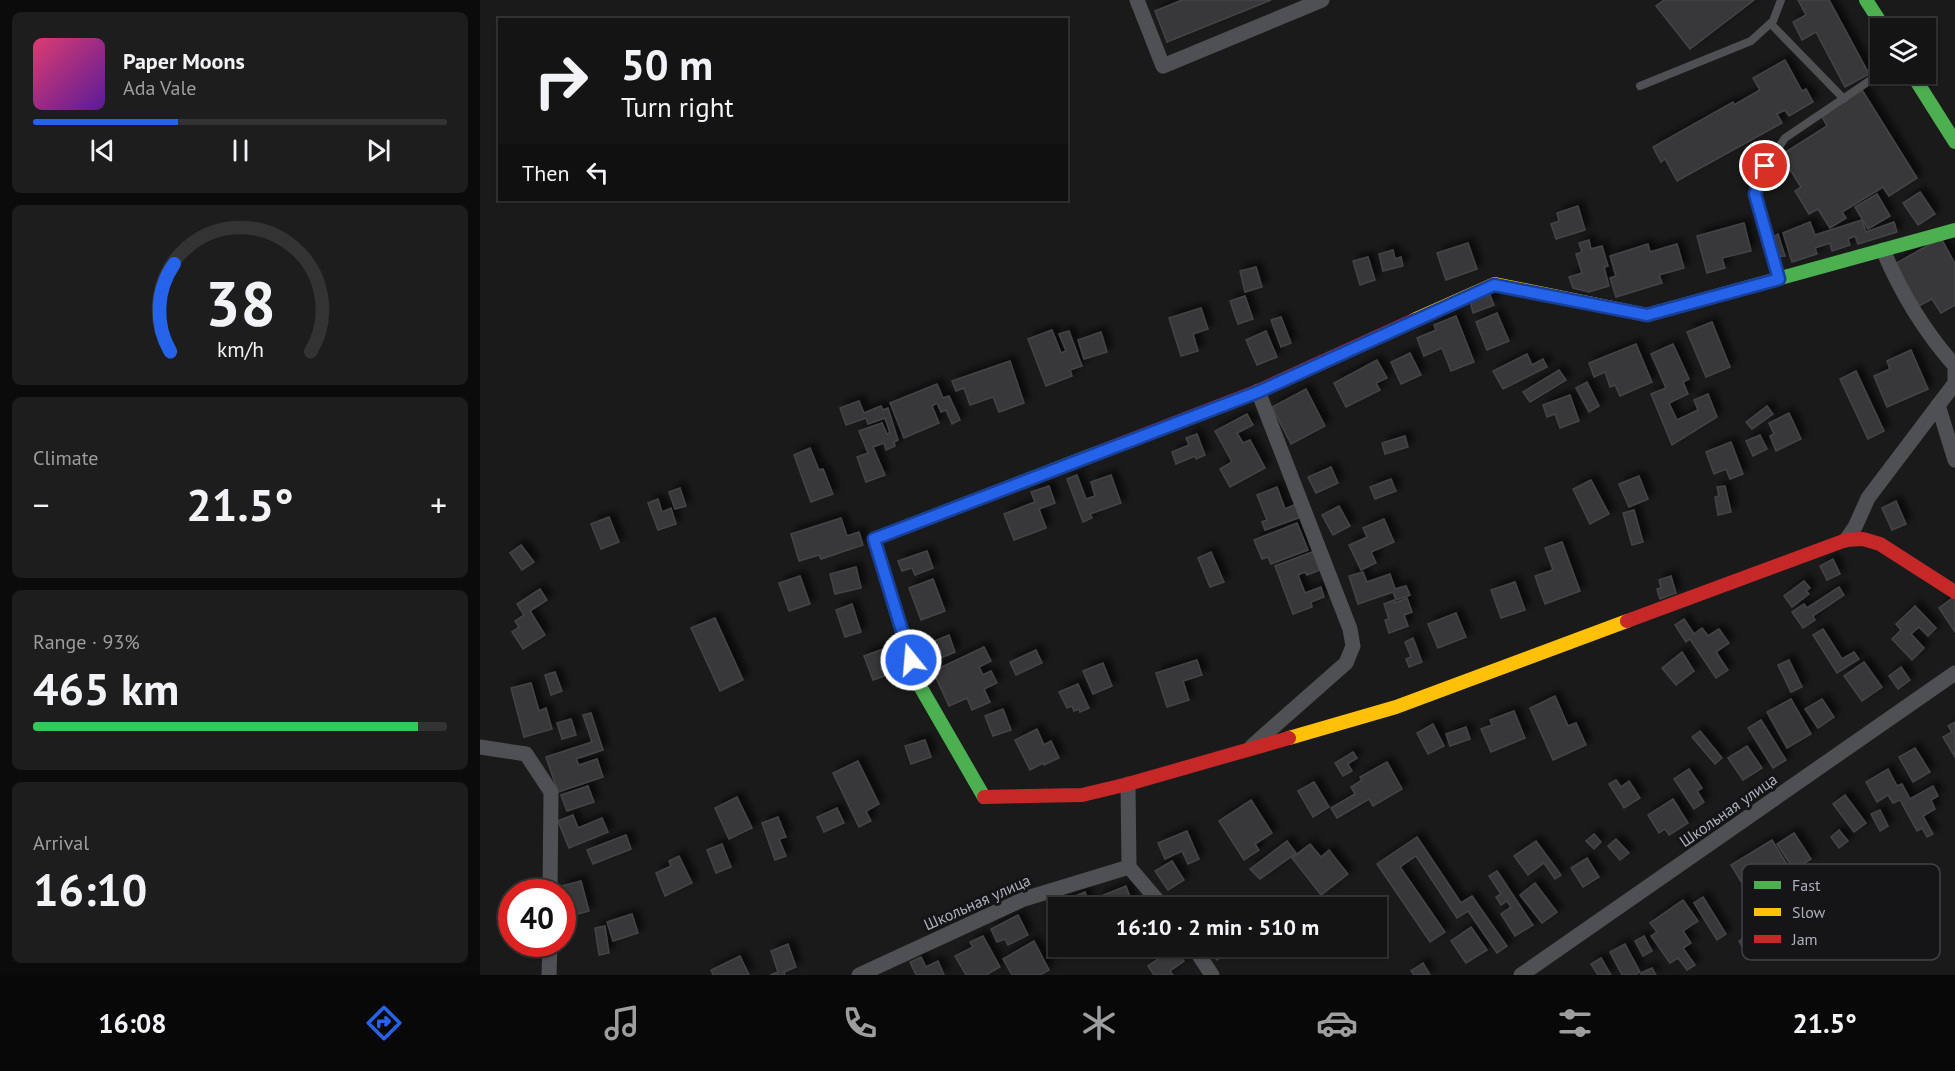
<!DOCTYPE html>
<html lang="en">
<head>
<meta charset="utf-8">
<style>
	:root { --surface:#141414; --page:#1d1d1d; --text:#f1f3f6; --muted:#9d9ea0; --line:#333334; --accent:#2563eb }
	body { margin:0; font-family:"PT Sans",sans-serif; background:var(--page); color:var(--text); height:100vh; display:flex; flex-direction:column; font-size:22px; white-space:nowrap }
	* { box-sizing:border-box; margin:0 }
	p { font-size:20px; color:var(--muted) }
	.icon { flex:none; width:33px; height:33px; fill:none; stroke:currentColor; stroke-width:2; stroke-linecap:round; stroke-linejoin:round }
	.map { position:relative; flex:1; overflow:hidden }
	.sheet { display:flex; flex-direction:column; gap:12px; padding:12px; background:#0b0b0b; width:480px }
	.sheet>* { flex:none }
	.banner { position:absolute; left:18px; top:18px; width:570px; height:183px; border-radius:0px; box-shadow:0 2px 4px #0004,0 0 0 2px var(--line); background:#141414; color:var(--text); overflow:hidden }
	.fabs { position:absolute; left:1390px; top:18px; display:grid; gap:12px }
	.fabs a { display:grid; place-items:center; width:66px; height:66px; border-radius:0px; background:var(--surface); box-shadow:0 2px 4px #0004,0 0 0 2px var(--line); font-size:30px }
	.speed { position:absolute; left:18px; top:879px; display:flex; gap:12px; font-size:30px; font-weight:700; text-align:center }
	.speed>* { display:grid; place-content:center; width:78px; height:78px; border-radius:50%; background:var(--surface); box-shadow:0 2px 4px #0004,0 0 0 2px var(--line); line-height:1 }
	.speed .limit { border:9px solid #d22; background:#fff; color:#111 }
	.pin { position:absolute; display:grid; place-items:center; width:51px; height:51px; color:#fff; margin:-26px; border:3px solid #fff; border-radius:50%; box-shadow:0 2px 6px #0007 }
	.me { position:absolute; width:66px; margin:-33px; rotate:343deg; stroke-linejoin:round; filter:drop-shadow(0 0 4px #0008) }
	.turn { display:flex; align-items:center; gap:21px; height:126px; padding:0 24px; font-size:27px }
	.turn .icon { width:78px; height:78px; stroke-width:2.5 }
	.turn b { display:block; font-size:42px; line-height:51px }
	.then { display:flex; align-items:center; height:57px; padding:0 24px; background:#0003; gap:12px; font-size:22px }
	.big { font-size:45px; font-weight:600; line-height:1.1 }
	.sheet .card { flex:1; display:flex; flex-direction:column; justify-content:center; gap:9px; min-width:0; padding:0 21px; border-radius:9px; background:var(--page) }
	.sheet .dial { align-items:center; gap:0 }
	.dial svg { height:156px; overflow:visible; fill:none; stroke:var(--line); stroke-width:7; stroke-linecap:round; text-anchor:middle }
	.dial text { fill:var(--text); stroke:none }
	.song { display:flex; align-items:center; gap:18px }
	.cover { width:72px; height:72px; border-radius:9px; background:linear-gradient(135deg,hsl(340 70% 55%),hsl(270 70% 35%)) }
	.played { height:6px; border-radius:3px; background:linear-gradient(90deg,var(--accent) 35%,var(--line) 35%) }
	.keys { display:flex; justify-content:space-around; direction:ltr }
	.heat { display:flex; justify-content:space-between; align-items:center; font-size:33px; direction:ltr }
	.charge { height:9px; border-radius:4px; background:linear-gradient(90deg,#34c759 93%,var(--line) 0) }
	.trip { position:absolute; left:568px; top:897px; width:339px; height:60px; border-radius:0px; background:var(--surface); box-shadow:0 2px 4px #0004,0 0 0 2px var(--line); font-weight:600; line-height:60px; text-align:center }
	.dock { display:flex; height:96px; justify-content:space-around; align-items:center; background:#080808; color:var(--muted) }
	.dock .icon { width:42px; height:42px }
	.dock .active { color:var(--accent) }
	.dock b { font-size:27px; color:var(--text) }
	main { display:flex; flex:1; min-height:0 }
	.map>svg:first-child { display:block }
</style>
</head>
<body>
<main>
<section class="sheet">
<div class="card">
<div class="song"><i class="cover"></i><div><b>Paper Moons</b><p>Ada Vale</p></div></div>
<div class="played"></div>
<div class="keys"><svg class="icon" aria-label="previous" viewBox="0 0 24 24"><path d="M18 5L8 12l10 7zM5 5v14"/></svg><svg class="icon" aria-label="pause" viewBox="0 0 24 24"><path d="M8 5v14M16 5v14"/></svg><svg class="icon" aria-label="next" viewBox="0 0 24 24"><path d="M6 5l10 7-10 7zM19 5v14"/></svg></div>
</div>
<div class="card dial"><svg viewBox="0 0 100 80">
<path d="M14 69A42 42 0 1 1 86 69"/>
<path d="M14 69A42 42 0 0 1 16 24" stroke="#2563eb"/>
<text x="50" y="56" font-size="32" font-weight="700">38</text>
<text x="50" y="72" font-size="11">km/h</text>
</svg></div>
<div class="card"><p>Climate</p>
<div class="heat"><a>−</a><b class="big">21.5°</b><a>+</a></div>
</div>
<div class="card"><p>Range · 93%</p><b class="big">465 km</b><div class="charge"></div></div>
<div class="card"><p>Arrival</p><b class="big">16:10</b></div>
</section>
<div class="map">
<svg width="1475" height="975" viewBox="0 0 1475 975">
	<defs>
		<filter id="shadow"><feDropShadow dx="5.5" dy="-5.5" stdDeviation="3" flood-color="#0009"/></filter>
	</defs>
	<rect width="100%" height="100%" fill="#1a1a1b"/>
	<g fill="#38383b" stroke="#434447" stroke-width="1.5" filter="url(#shadow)">
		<polygon points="702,0 791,0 687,42 675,11"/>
		<polygon points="1184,0 1274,0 1210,49 1176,6"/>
		<polygon points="1318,0 1349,0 1389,74 1365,87 1336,32 1322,40 1313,22 1326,15"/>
		<polygon points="1305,60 1322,91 1326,89 1333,102 1309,116 1305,110 1297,114 1302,123 1197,181 1185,159 1181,162 1173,147 1253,102 1254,105 1280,90 1273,78"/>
		<polygon points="1382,90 1437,178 1409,196 1403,187 1362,212 1366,218 1350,228 1338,209 1329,214 1315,191 1321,187 1301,155 1347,126 1341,115"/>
		<polygon points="1440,192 1455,214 1438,225 1423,203"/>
		<polygon points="1397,194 1410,216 1388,229 1375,207"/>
		<polygon points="1098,206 1105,230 1076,239 1071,224 1079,221 1077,213"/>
		<polygon points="1382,220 1386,232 1414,222 1417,232 1378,244 1375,236 1368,239 1370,245 1352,251 1350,243 1335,248 1337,254 1312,262 1303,233 1330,222 1335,235"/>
		<polygon points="1264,223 1271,251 1242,258 1245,268 1227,273 1217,236"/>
		<polygon points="1298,234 1305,256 1295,257 1289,239"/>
		<polygon points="1461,238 1475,264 1475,305 1461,313 1452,299 1437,307 1413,265"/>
		<polygon points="1109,240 1111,249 1122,246 1128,266 1124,267 1129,286 1109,292 1093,288 1089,277 1102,273 1096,254 1102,252 1099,243"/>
		<polygon points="988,243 997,269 966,280 957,253"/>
		<polygon points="1168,244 1170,252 1197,244 1204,268 1179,275 1182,283 1136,297 1130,278 1136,276 1130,256"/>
		<polygon points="913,250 915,259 921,257 923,266 903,271 899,254"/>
		<polygon points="888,257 895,280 880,285 873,261"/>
		<polygon points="776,267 782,287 765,292 760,271"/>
		<polygon points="1010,295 1014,305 993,313 990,301"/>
		<polygon points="765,296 773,319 758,324 750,301"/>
		<polygon points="721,308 728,329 713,334 718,351 701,356 689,318"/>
		<polygon points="1017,313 1029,341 1007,350 996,322"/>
		<polygon points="976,316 994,362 971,371 962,348 944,356 937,338 956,330 954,325"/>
		<polygon points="801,317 811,343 801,347 791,320"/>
		<polygon points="1232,322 1250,367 1226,377 1207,332"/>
		<polygon points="572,330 581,353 586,351 579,334 589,331 602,366 590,370 592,376 566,386 548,339"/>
		<polygon points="786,331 797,357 777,365 766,340"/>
		<polygon points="621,332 627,352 604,359 598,340"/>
		<polygon points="1156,344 1172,382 1140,396 1135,385 1130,387 1125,372 1114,377 1109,363"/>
		<polygon points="1193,344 1209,379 1203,382 1208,394 1189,403 1197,420 1218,410 1214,400 1228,394 1237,417 1192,445 1171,394 1186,388 1171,354"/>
		<polygon points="1431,350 1448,389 1407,407 1394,376 1410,369 1407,361"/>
		<polygon points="930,353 941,375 921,384 911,362"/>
		<polygon points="1047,354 1052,365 1063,359 1067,367 1023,389 1013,371"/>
		<polygon points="897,360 907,378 896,383 900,390 866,407 854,383"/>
		<polygon points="530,361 544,403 519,412 513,397 490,405 484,388 476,391 472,381"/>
		<polygon points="1079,370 1086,380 1050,402 1043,392"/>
		<polygon points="1376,371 1404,431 1388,439 1360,379"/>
		<polygon points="1107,382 1119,406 1109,412 1096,388"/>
		<polygon points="457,384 463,398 469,396 480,420 472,424 466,410 461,412 457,403 452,406 459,423 424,438 410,403"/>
		<polygon points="826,389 845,426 811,444 792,407"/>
		<polygon points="1090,395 1099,421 1080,428 1075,414 1067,417 1063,405"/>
		<polygon points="379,401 384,413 401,406 403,410 408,408 418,440 414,442 415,446 406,450 404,443 393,447 405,475 386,482 377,457 388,453 379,431 402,423 407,434 410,433 405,418 388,424 386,418 366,425 360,408"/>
		<polygon points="1287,406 1293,414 1272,429 1266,422"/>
		<polygon points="1309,413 1321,439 1296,451 1290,436 1294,434 1289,423"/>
		<polygon points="767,414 773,425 757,433 763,443 770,440 785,468 750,487 740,469 752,462 735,431"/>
		<polygon points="717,434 725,455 716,459 715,456 696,464 692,452 709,445 706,438"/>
		<polygon points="1280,435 1287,449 1273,456 1266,441"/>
		<polygon points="925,436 928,447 905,454 902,443"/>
		<polygon points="1251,442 1263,474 1250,479 1246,469 1234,474 1226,452"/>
		<polygon points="330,448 339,470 343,469 353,494 331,502 314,455"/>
		<polygon points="851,467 858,483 836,493 828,477"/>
		<polygon points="597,475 606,499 615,496 611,482 631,475 641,503 610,514 612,518 603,522 587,479"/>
		<polygon points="1159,476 1168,499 1149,507 1139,484"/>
		<polygon points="911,479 916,491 895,499 890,487"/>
		<polygon points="1111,480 1129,514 1110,524 1093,489"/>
		<polygon points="569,486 575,503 559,509 566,528 534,540 524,514 555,502 551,492"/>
		<polygon points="1245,486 1251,512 1238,515 1235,497 1239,496 1237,487"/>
		<polygon points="797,487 805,509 816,504 821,517 785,530 782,522 787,520 777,495"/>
		<polygon points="200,488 206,506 195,509 189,492"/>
		<polygon points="178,499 182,512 191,508 196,524 178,530 168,503"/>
		<polygon points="1416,501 1426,524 1412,530 1402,508"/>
		<polygon points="859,506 870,526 853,535 842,515"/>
		<polygon points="1154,510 1163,542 1152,545 1143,513"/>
		<polygon points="129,517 139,542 121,549 111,524"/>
		<polygon points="361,518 367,536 379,532 383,545 341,559 339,555 319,561 311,534"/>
		<polygon points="904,519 914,542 891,552 896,563 881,570 869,545 887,537 883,528"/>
		<polygon points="817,523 828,550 791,564 788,557 782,559 774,540"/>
		<polygon points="1082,542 1100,591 1065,604 1055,576 1073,570 1065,548"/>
		<polygon points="41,545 54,562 42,570 30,553"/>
		<polygon points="447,551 453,568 435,575 432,568 422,571 418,561"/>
		<polygon points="835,551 842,569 827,575 825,572 818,575 825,593 841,587 844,597 831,602 832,607 813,614 795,566"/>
		<polygon points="731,552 744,582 730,587 718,558"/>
		<polygon points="1353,559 1360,574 1347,580 1340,566"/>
		<polygon points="376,567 381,588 355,594 350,574"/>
		<polygon points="883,572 887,582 910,574 915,589 926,586 930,595 916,600 913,592 878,604 869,576"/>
		<polygon points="320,576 330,604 309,611 299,583"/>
		<polygon points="1191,576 1196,593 1180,599 1177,589 1181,588 1179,580"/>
		<polygon points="453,579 465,611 441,620 429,588"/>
		<polygon points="1324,581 1330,588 1326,591 1329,594 1312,607 1304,596"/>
		<polygon points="1035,582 1045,610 1021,618 1011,590"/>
		<polygon points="1359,587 1364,595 1333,616 1335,620 1323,628 1312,612 1324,604 1327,608"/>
		<polygon points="60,589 67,600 50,611 65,635 43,649 32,632 39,627 35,621 44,615 37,604"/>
		<polygon points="1474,597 1475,599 1475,632 1459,608"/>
		<polygon points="927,598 932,612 924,615 928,626 909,633 905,620 909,619 904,604 914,600 915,603"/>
		<polygon points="372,604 381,632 365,637 356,610"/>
		<polygon points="1435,606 1456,628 1448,636 1439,627 1431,634 1444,648 1432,660 1412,639 1421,630 1416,624"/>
		<polygon points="976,613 986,637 958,648 948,624"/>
		<polygon points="235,618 263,680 240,691 211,628"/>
		<polygon points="1204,619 1214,634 1222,628 1228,636 1239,629 1249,643 1236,652 1248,670 1236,678 1210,639 1206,642 1195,625"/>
		<polygon points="1343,629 1362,659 1374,652 1379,659 1357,673 1333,635"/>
		<polygon points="469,635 475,652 451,662 445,645"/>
		<polygon points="933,638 942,662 929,667 926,659 931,657 925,642"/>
		<polygon points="504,647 511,661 499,667 503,675 511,671 517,683 504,689 510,702 492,710 487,698 469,706 453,671"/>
		<polygon points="406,648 415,672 393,680 384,656"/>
		<polygon points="556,650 562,663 536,675 530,662"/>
		<polygon points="1202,652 1214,671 1196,685 1182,668"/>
		<polygon points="717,660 722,675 703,681 709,700 687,707 676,673"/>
		<polygon points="1309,660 1322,687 1311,692 1298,665"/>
		<polygon points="1384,662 1402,687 1382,701 1364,676"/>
		<polygon points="623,663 632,686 613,694 603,671"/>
		<polygon points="1421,667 1430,680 1418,689 1409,676"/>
		<polygon points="75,672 82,691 71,695 65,675"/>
		<polygon points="51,683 59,711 66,708 72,729 44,737 31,688"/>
		<polygon points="598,684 609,708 600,712 599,709 594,711 592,706 587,708 579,692"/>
		<polygon points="1075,696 1088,726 1096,723 1106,745 1073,760 1050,708"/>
		<polygon points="1311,699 1331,734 1307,748 1287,712"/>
		<polygon points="1342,699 1354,717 1338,728 1325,709"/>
		<polygon points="523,709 531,730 513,736 505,716"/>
		<polygon points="1034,711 1045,738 1011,752 1001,729 1012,725 1010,720"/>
		<polygon points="111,713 123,750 96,759 99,765 117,759 123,777 78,792 66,757 112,742 103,715"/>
		<polygon points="91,719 96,735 82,739 77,723"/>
		<polygon points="1281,720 1306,760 1293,768 1268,728"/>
		<polygon points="1475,722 1475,757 1463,737 1472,732 1468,726"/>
		<polygon points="953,724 964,746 948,754 937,733"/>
		<polygon points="986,727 990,739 970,746 966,734"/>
		<polygon points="557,729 564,745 571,741 579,758 564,765 563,763 550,770 535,740"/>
		<polygon points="1220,731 1242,758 1235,764 1212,737"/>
		<polygon points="445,740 451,757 431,764 425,746"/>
		<polygon points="1267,746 1282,768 1263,780 1248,758"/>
		<polygon points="1435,748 1450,772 1433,782 1419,757"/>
		<polygon points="873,752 877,758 868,764 872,771 863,776 855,763"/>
		<polygon points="378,761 399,804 386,811 391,821 379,827 353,773"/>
		<polygon points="907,762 922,789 893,806 889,799 857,818 851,808 875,794 871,787 882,780 880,777"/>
		<polygon points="1209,769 1222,788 1217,791 1224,802 1214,809 1194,779"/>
		<polygon points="1408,769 1417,786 1422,784 1430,799 1453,786 1458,796 1451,800 1455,809 1443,816 1453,834 1447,837 1442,828 1437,831 1420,800 1413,803 1408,795 1397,802 1386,782"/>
		<polygon points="1136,780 1141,787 1149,781 1160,798 1144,808 1129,784"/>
		<polygon points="834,782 849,807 833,817 818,791"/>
		<polygon points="108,786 114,802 87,811 81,795"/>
		<polygon points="1365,795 1386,823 1374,832 1353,804"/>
		<polygon points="257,797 272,828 249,839 235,808"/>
		<polygon points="1193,799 1208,823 1189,835 1185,829 1179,833 1168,815"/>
		<polygon points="771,800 792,833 775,844 779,850 764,860 739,821"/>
		<polygon points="357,808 364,823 344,832 337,817"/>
		<polygon points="1400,810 1408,826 1400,831 1391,814"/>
		<polygon points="93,815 98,828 122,818 128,832 89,848 78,821"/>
		<polygon points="298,817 306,837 299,839 306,856 295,860 282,823"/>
		<polygon points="1359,830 1368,841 1359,848 1351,837"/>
		<polygon points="707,831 719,859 708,864 702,851 685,859 678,843"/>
		<polygon points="1314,833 1331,859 1314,870 1297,844"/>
		<polygon points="1114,834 1121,842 1114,849 1106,841"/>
		<polygon points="146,835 151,849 113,864 107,850"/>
		<polygon points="937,837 981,903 992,896 1027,946 1017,953 988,911 977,918 936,856 920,867 965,932 950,942 897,864"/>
		<polygon points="1136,839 1149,853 1140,860 1128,846"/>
		<polygon points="1292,840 1316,879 1295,892 1284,874 1277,878 1298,913 1309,907 1324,931 1299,946 1290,931 1263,948 1259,941 1287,924 1251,865"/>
		<polygon points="807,841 816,853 780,879 770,869"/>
		<polygon points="1056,841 1081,875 1075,879 1064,863 1048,875 1034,856"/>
		<polygon points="242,844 251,867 236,873 227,850"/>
		<polygon points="830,844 841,857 849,850 868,874 841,895 812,858"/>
		<polygon points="199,856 212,883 185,896 176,873 191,866 189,861"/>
		<polygon points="1107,858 1119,877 1103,887 1091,868"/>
		<polygon points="692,861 704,880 688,890 675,871"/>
		<polygon points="1017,871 1053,925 1035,936 1021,914 1031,907 1027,901 1021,905 1016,897 1021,894 1009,876"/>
		<polygon points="101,881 109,911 90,916 82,886"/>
		<polygon points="1055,883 1077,912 1062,923 1040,895"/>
		<polygon points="646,886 654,908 623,908 619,897"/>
		<polygon points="605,892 611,908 579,908 579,919 577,920 572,906"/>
		<polygon points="1223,897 1246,934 1237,940 1214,903"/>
		<polygon points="1203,900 1218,921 1203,931 1211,943 1203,948 1215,965 1207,970 1198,958 1190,963 1171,936 1177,932 1170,923"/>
		<polygon points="152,914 158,933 133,941 127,922"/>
		<polygon points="538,915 548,935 528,945 525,939 517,942 511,929"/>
		<polygon points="125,926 129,953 119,955 115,928"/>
		<polygon points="991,927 1007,950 986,963 971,941"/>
		<polygon points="503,936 520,967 506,975 486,975 475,956 493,947 490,942"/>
		<polygon points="1164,936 1172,951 1163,956 1155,941"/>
		<polygon points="554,941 569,970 560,975 532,975 523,959"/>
		<polygon points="308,944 316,967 304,972 305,975 290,975 298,972 291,951"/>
		<polygon points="1145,944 1160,972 1155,975 1142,975 1130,952"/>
		<polygon points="720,946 758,946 737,960 730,949 724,953"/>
		<polygon points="694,948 704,961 690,971 693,975 674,975 668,966"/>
		<polygon points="260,956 269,975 233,975 231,970"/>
		<polygon points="441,957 446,967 458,961 464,975 436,975 430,962"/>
		<polygon points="1121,958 1131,975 1118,975 1111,964"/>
		<polygon points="943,963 950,975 934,975 931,971"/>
		<polygon points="1172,968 1176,975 1161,975 1161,973"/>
	</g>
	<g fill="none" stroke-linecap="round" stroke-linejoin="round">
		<g stroke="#4f5054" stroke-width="8">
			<polyline points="1291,24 1364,99"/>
			<polyline points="1160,86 1271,41 1293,21 1301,0"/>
			<polyline points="1298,277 1275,194 1285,167 1305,138 1401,73"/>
		</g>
		<g stroke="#4f5054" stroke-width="15">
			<polyline points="657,0 683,66 842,0"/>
			<polyline points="1458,405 1475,460"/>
			<path d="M1366 540 1375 527 1388 498 1475 383V366C1444 331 1421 293 1403 250"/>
			<polyline points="772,746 866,663 873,646 870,629 778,391"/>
			<polyline points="0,747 46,754 71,792 70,892"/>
			<polyline points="648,784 649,867"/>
			<polyline points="649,867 684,908"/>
			<polyline points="713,946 732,975"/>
			<polyline points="69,975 70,944"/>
			<polyline points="379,975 544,899 649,867"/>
			<polyline points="1041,975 1475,673"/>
		</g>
		<g stroke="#4caf50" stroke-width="14">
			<polyline points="1386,0 1404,28"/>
			<polyline points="1432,74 1475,142"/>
			<polyline points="1181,311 1475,230"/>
			<polyline points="504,797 437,681 394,539 617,453"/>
		</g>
		<g stroke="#ffc107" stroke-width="14">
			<polyline points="934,320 1015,284 1167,315 1181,311"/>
			<polyline points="809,738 916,707 1147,621"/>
		</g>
		<g stroke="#c62828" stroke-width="14">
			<polyline points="617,453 778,391 934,320"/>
			<polyline points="1147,621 1366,540 1383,539 1400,544 1475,592"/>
			<polyline points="504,797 602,795 648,784 809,738"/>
		</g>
	</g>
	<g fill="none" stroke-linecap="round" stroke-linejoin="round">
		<defs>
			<polyline id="route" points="431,660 394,539 778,392 1014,285 1167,315 1299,279 1275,194 1285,166"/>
		</defs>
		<use href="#route" stroke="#184099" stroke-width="15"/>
		<use href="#route" stroke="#2563eb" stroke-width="10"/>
	</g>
	<g text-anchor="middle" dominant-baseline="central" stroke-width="6" stroke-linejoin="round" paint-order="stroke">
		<g font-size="16" fill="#acb0bb" stroke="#151417">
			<text transform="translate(1248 810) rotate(-35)">Школьная улица</text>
			<text transform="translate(497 902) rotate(-24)">Школьная улица</text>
		</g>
	</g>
	<rect x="1262" y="864" width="198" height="96" rx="9" fill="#151417" stroke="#424348" stroke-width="1.5"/>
	<rect x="1274" y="881" width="27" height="8" fill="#4caf50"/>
	<rect x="1274" y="908" width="27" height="8" fill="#ffc107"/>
	<rect x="1274" y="935" width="27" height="8" fill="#c62828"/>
	<g font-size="16" fill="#acb0bb">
		<text x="1312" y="891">Fast</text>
		<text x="1312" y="918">Slow</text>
		<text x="1312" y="945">Jam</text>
	</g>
</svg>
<div class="fabs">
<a><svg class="icon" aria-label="layers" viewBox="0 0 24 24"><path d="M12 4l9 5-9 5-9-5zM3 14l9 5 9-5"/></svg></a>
</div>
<div class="speed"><div class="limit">40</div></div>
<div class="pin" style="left:1285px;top:166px;background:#d93025"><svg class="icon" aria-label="arrive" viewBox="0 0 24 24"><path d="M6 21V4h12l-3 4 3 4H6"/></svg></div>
<svg class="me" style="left:431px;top:660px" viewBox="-20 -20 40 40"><circle r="17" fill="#2563eb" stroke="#fff" stroke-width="3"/><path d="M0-11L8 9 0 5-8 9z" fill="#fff"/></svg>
<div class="trip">16:10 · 2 min · 510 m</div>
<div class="banner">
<div class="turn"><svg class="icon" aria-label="right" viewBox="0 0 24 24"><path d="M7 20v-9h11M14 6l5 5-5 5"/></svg><div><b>50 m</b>Turn right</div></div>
<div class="then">Then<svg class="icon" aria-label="left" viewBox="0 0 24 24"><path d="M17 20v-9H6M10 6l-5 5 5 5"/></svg></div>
</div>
</div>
</main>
<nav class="dock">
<b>16:08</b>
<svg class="icon active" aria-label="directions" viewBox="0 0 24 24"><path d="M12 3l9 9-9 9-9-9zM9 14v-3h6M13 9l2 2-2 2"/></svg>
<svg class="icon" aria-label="music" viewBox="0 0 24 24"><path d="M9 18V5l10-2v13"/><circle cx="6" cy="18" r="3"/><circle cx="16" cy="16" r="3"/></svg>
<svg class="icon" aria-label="phone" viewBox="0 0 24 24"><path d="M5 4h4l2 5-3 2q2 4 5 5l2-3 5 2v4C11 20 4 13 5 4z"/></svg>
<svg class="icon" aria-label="climate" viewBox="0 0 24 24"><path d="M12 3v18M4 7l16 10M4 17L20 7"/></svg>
<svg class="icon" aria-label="car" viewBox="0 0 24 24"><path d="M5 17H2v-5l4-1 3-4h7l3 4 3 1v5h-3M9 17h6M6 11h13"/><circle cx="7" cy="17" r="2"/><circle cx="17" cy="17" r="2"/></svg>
<svg class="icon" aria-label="filters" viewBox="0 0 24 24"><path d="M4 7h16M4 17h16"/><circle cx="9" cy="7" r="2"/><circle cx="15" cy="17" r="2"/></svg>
<b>21.5°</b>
</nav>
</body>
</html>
